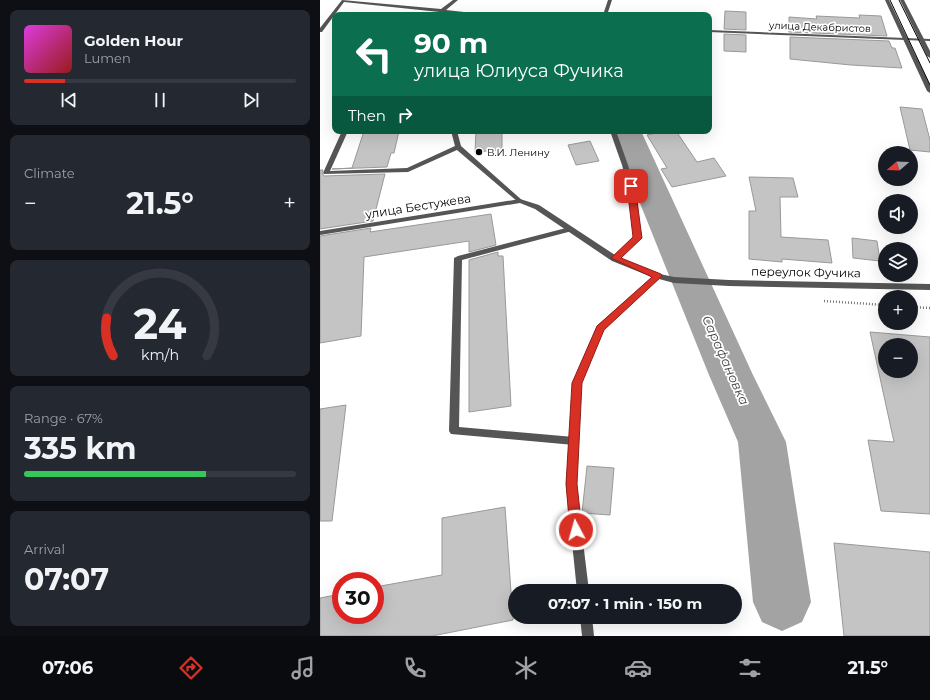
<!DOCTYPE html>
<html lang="en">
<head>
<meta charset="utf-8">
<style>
	:root { --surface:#171b24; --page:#242831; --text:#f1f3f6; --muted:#9ea1a6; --line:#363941; --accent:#d93025 }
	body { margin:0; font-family:Montserrat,sans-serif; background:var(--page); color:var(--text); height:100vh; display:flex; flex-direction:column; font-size:15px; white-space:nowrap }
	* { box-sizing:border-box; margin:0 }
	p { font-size:13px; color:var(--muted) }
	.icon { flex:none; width:22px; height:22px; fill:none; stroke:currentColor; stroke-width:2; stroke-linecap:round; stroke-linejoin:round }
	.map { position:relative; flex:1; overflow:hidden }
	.panel { display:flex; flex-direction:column; gap:10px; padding:10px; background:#0d0f14; width:320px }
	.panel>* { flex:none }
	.guide { position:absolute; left:12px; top:12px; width:380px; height:122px; border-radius:8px; box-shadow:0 4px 16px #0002; background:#0b6e4f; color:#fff; overflow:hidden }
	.needle { width:26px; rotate:251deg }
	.fabs { position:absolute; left:558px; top:146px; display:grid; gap:8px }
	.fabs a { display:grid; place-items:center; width:40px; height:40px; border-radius:50%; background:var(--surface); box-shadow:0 4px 16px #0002; font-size:20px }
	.speed { position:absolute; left:12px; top:572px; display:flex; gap:8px; font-size:20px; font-weight:700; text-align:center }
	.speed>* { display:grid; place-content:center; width:52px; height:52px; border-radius:50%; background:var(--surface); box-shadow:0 4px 16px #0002; line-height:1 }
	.speed .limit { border:6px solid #d22; background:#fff; color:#111 }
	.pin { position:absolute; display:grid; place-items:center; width:34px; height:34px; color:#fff; margin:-17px; border-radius:8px; box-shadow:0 2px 6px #0006 }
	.me { position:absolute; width:44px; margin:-22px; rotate:354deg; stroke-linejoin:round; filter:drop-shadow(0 0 3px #0008) }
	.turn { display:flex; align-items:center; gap:14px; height:84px; padding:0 16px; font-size:18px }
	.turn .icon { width:52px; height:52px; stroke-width:2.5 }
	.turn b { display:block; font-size:28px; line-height:34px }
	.then { display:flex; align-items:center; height:38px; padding:0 16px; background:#0003; gap:8px; font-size:15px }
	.big { font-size:30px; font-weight:700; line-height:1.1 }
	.panel .tile { flex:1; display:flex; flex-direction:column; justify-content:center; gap:6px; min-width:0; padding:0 14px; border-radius:8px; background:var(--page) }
	.panel .dial { align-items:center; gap:0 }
	.dial svg { height:104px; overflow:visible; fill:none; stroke:var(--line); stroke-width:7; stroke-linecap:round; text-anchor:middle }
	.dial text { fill:var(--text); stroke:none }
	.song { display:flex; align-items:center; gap:12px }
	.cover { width:48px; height:48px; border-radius:6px; background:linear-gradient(135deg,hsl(300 70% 55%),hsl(0 70% 35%)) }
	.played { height:4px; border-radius:2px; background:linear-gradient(90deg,var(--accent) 15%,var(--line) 15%) }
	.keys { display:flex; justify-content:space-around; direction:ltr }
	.heat { display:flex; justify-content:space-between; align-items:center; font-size:22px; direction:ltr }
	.charge { height:6px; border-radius:3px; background:linear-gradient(90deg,#34c759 67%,var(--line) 0) }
	.trip { position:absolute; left:188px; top:584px; width:234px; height:40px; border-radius:20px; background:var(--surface); box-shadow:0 4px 16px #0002; font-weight:700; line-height:40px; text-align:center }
	.tabs { display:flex; height:64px; justify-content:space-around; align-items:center; background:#090b0e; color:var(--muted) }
	.tabs .icon { width:28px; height:28px }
	.tabs .current { color:var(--accent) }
	.tabs b { font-size:18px; color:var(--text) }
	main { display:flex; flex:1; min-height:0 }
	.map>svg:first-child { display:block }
</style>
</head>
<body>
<main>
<section class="panel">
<div class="tile">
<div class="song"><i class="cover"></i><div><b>Golden Hour</b><p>Lumen</p></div></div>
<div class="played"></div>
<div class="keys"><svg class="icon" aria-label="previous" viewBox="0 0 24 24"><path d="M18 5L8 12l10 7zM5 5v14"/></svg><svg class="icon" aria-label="pause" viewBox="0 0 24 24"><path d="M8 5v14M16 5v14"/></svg><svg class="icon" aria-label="next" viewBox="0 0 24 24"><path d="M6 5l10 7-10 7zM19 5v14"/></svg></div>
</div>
<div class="tile"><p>Climate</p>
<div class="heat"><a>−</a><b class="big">21.5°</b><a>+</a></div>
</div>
<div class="tile dial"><svg viewBox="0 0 100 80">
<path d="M14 69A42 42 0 1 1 86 69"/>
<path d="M14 69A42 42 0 0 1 9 40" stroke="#d93025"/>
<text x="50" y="56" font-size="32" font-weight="700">24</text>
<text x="50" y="72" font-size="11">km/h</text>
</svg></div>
<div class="tile"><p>Range · 67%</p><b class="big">335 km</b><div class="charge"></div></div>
<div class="tile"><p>Arrival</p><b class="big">07:07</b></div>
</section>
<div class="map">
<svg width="610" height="636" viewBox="0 0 610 636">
	<rect width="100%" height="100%" fill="#fff"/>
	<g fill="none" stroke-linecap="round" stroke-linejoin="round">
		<polygon fill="#a3a3a3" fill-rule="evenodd" points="291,131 321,131 433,375 466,442 491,602 482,622 462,631 442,622 433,602 418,442 389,375"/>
	</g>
	<g fill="#c4c4c4" stroke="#999" fill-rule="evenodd">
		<polygon points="405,11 426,12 426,30 404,29"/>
		<polygon points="539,15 561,16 567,36 469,32 469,17 497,19 496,16 540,18"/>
		<polygon points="404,34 426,35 426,52 404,51"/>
		<polygon points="470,37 569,41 572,48 575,48 582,68 531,65 470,59"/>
		<polygon points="580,107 602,109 610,140 610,152 590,150"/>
		<polygon points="44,131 79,131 74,153 71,153 67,167 12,169 32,168"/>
		<polygon points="156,131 182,131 182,150 155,152"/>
		<polygon points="347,131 356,131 377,162 394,158 406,176 352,187 341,169 347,168 327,135"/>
		<polygon points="270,141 279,161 256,165 248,145"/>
		<polygon points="0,170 3,170 2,173 4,176 65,174 53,221 0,229"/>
		<polygon points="429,177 473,178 478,197 460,197 461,237 508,240 512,263 462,259 462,262 429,259 429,211 436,211"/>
		<polygon points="171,214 176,245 149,252 149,241 44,257 41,336 0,343 0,236 51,228 50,232"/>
		<polygon points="532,238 557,241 560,261 533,258"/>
		<polygon points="178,252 178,256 183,256 191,406 149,412 149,260"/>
		<path d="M550 332 610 337V514L561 511 548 440 574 442ZM565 345H591V371H565Z"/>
		<polygon points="26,405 12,521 0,521 0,409"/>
		<polygon points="267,466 294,468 290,515 262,513"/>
		<polygon points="185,507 193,620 112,636 0,636 0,598 21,594 21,615 55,615 55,587 122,575 122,518"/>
		<polygon points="514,543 610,552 610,636 524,636"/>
	</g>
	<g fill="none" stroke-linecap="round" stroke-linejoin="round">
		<g stroke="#777" stroke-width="2.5" stroke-dasharray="1 2" stroke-linecap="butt">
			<polyline points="504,301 565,305"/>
			<polyline points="591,307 610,308"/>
		</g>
		<g fill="#555" fill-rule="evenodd">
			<polygon points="22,131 28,131 10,171 87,168 135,146 131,131 137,131 141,146 203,201 202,202 198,202 137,150 88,172 4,174 3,173"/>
			<polygon points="250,227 254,229 252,231 142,260 139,427 254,437 257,438 259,441 257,444 254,445 131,434 129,431 134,258 138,256"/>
		</g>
		<g fill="#555" fill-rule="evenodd">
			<polygon points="22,0 121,9 133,0 138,0 126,10 162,14 164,15 148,15 24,2 2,32 0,32 0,28"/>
			<polygon points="288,0 292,0 287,15 283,15"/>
			<polygon points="389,30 610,39 610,41 389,32"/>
			<polygon points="290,131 296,131 308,165 317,197 321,238 300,258 340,274 354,277 409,280 610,284 610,290 409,286 354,283 339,279 283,330 261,383 256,484 269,591 257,591 246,484 253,383 277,326 332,277 292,261 215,209 200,203 0,235 0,231 200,199 219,205 295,255 313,237 311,197 302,165"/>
			<polygon points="260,617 272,617 274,636 262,636"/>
		</g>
		<g fill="#555" fill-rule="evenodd">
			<polygon points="565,0 569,0 610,85 610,93 607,91"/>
			<polygon points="580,0 584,0 610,51 610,58 607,56"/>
		</g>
		<g stroke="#000" stroke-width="1">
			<polyline points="570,0 610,85"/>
			<polyline points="579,0 610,63"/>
		</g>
	</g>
	<polygon fill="#d93025" stroke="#8d1f18" points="311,184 315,186 322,238 301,258 341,274 342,276 284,330 262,383 257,484 262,530 260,534 256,535 252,534 250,530 246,484 252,383 277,326 332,277 291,258 313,237 307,186"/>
	<circle fill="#000" stroke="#fff" stroke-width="1.5" cx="159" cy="152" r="4"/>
	<g text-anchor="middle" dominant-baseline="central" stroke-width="3.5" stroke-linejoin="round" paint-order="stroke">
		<g font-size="10" fill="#000" stroke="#fff">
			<text transform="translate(500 27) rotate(2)">улица Декабристов</text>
		</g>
		<g font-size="10" fill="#000" stroke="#fff" text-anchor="start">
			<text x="167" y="152">В.И. Ленину</text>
		</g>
		<g font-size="12" fill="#000" stroke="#fff">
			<text transform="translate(98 206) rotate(-9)">улица Бестужева</text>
			<text transform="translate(486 272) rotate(1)">переулок Фучика</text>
		</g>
		<g font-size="13" font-style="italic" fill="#444" stroke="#fff">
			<text transform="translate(406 360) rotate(66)">Сарафановка</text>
		</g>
	</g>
</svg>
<div class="fabs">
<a><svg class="needle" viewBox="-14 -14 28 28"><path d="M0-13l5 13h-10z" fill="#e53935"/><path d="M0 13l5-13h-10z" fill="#9ea1a6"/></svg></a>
<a><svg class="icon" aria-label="sound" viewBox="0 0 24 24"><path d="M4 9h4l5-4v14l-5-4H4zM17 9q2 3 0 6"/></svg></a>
<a><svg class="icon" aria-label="layers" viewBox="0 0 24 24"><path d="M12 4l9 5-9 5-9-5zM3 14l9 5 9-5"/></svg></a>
<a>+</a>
<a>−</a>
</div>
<div class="speed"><div class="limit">30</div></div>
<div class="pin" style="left:311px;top:186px;background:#d93025"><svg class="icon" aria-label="arrive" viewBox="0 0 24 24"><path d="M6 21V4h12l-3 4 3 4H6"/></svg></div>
<svg class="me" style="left:256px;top:530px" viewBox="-20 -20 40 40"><circle r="17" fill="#d93025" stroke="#fff" stroke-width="3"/><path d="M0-11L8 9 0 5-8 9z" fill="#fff"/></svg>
<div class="trip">07:07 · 1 min · 150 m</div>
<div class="guide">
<div class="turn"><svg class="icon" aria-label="left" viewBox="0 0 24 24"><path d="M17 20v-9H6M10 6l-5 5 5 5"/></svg><div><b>90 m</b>улица Юлиуса Фучика</div></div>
<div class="then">Then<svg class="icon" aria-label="right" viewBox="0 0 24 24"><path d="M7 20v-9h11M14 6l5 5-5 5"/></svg></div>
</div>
</div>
</main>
<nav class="tabs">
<b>07:06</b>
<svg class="icon current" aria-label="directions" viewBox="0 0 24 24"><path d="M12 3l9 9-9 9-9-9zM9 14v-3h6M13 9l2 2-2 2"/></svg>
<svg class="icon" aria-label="music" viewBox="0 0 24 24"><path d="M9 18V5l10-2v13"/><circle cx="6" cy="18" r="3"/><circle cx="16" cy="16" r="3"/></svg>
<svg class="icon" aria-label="phone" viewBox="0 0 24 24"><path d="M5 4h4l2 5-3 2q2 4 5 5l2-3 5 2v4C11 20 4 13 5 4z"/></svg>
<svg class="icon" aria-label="climate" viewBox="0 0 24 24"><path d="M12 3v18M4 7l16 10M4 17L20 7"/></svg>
<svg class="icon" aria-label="car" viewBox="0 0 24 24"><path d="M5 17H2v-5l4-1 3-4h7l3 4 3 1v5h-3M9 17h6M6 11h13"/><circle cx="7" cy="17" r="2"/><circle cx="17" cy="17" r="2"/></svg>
<svg class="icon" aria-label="filters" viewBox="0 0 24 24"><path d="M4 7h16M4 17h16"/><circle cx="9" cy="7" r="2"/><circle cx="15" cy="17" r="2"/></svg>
<b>21.5°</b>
</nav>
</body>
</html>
